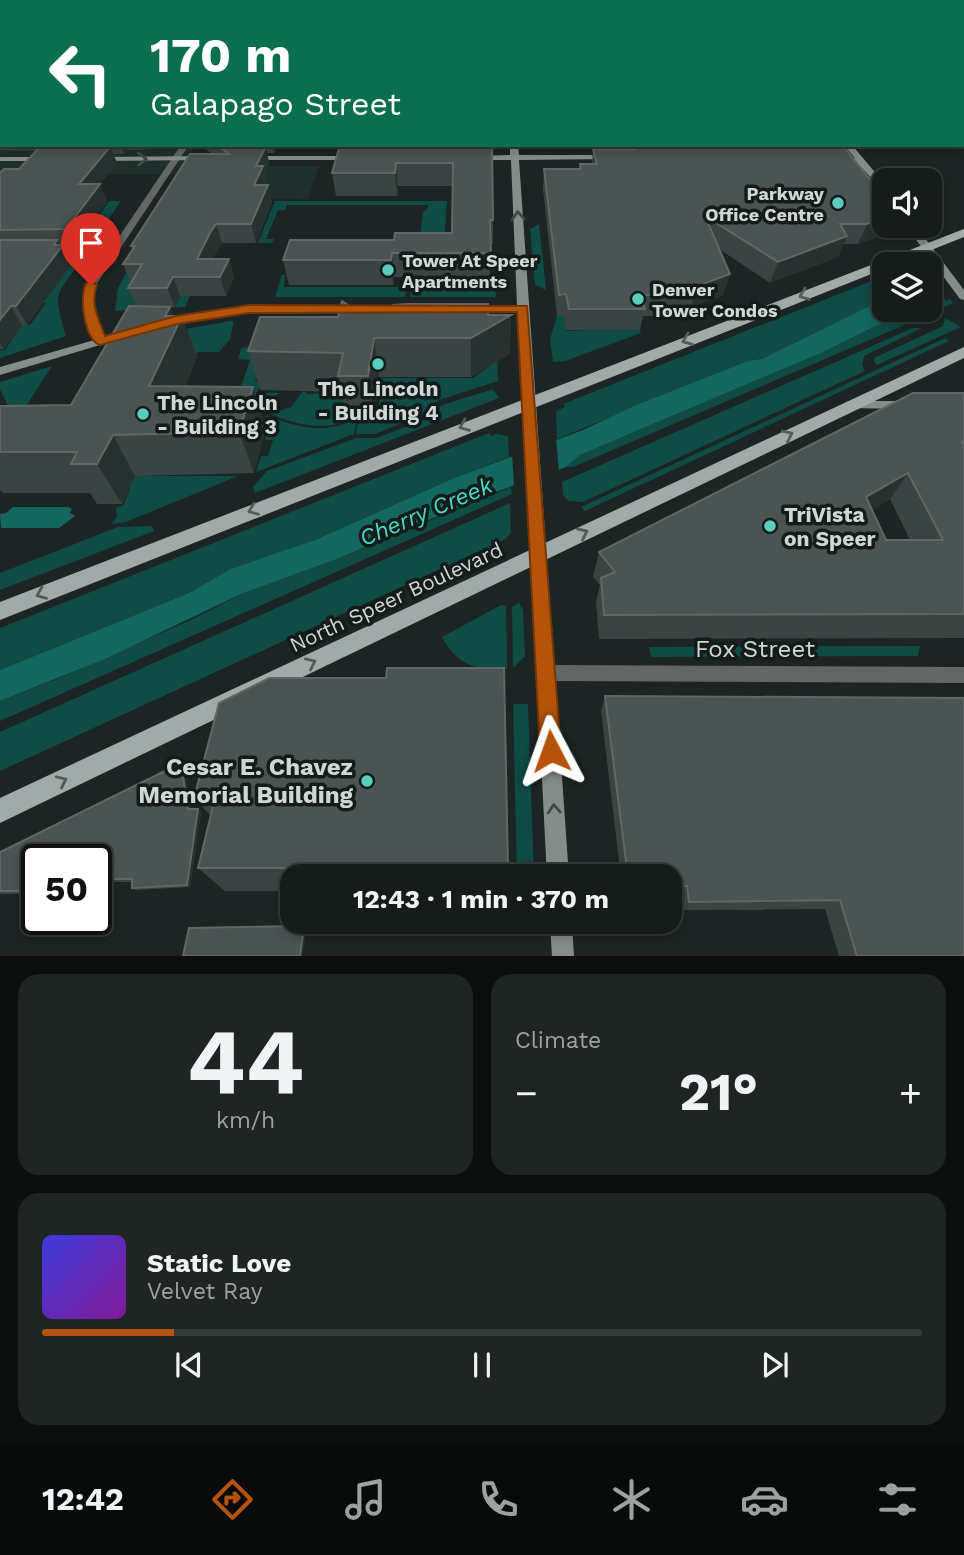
<!DOCTYPE html>
<html lang="en">
<head>
<meta charset="utf-8">
<style>
	:root { --surface:#151c1a; --page:#1e2523; --text:#f1f3f6; --muted:#9da1a2; --line:#343a39; --accent:#b45309 }
	body { margin:0; font-family:"Work Sans",sans-serif; background:var(--page); color:var(--text); height:100vh; display:flex; flex-direction:column; font-size:26px; white-space:nowrap }
	* { box-sizing:border-box; margin:0 }
	p { font-size:23px; color:var(--muted) }
	.icon { flex:none; width:38px; height:38px; fill:none; stroke:currentColor; stroke-width:2; stroke-linecap:round; stroke-linejoin:round }
	.map { position:relative; height:956px; overflow:hidden }
	.drawer { display:flex; flex-direction:column; gap:18px; padding:18px; background:#0c0f0e; flex:1 }
	.drawer>* { flex:none }
	.banner { position:absolute; left:0px; top:0px; width:964px; height:147px; box-shadow:0 4px 10px #0003,0 0 0 2px var(--line); background:#0b6e4f; color:#fff; overflow:hidden }
	.tools { position:absolute; left:872px; top:168px; display:grid; gap:14px }
	.tools a { display:grid; place-items:center; width:70px; height:70px; border-radius:14px; background:var(--surface); box-shadow:0 4px 10px #0003,0 0 0 2px var(--line); font-size:35px }
	.speed { position:absolute; left:21px; top:844px; display:flex; gap:14px; font-size:35px; font-weight:700; text-align:center }
	.speed>* { display:grid; place-content:center; width:91px; height:91px; border-radius:50%; background:var(--surface); box-shadow:0 4px 10px #0003,0 0 0 2px var(--line); line-height:1 }
	.speed .limit { border:4px solid #111; border-radius:10px; background:#fff; color:#111 }
	.pin { position:absolute; display:grid; place-items:center; width:60px; height:60px; color:#fff; margin:-72px -30px; border-radius:50% 50% 50% 0; rotate:-45deg; box-shadow:0 0 7px #0007 }
	.pin .icon { rotate:45deg }
	.me { position:absolute; width:77px; margin:-38px; rotate:356deg; stroke-linejoin:round; filter:drop-shadow(0 0 5px #0008) }
	.turn { display:flex; align-items:center; gap:24px; height:147px; padding:0 35px; font-size:32px }
	.turn .icon { width:91px; height:91px; stroke-width:2.5 }
	.turn b { display:block; font-size:49px; line-height:60px }
	.big { font-size:52px; font-weight:700; line-height:1.1 }
	.drawer .widget { flex:1; display:flex; flex-direction:column; justify-content:center; gap:10px; min-width:0; padding:0 24px; border-radius:21px; background:var(--page) }
	.drawer .dial { align-items:center; gap:0 }
	.dial b { font-size:91px; line-height:1 }
	.song { display:flex; align-items:center; gap:21px }
	.cover { width:84px; height:84px; border-radius:10px; background:linear-gradient(135deg,hsl(240 70% 55%),hsl(290 70% 35%)) }
	.played { height:7px; border-radius:4px; background:linear-gradient(90deg,var(--accent) 15%,var(--line) 15%) }
	.keys { display:flex; justify-content:space-around; direction:ltr }
	.heat { display:flex; justify-content:space-between; align-items:center; font-size:38px; direction:ltr }
	.drawer .tiles { flex:1; display:grid; gap:18px; grid-template-columns:1fr 1fr }
	.widget:last-child { grid-column:span 2 }
	.trip { position:absolute; left:280px; top:864px; width:402px; height:70px; border-radius:21px; background:var(--surface); box-shadow:0 4px 10px #0003,0 0 0 2px var(--line); font-weight:700; line-height:70px; text-align:center }
	.menu { display:flex; height:112px; justify-content:space-around; align-items:center; background:#080b0a; color:var(--muted) }
	.menu .icon { width:49px; height:49px }
	.menu .on { color:var(--accent) }
	.menu b { font-size:32px; color:var(--text) }
	.map>svg:first-child { display:block }
</style>
</head>
<body>
<div class="map">
<svg width="964" height="957" viewBox="0 0 964 957">
	<rect width="100%" height="100%" fill="#1c2523"/>
	<g fill="#1e2f2c">
		<polygon points="0,145 197,145 178,174 0,174"/>
		<polygon points="192,166 319,166 308,199 172,198"/>
	</g>
	<g fill="#0e4c45">
		<polygon points="109,201 121,201 92,243 79,243"/>
		<polygon points="275,201 447,201 444,244 420,238 423,211 427,210 428,205 287,205 285,210 278,210 266,239 274,239 272,243 258,243"/>
		<polygon points="539,224 546,290 535,285 530,229"/>
		<path d="M76 260 80 263C52 297 55 296 66 336L0 358V350H5L22 325H30L46 303H41L73 263H21Z"/>
		<polygon points="133,260 141,265 131,284 149,284 136,308 175,308 188,280 198,280 185,307 115,311 118,288"/>
		<polygon points="282,275 285,275 284,287 407,287 405,297 275,297"/>
		<polygon points="884,276 884,299 762,360 748,361 557,439 556,411 565,407 563,404"/>
		<polygon points="427,280 495,280 496,297 410,297 411,287 426,287"/>
		<polygon points="947,296 953,303 923,317 573,467 566,467 580,455 821,353 909,310 929,310 929,303"/>
		<polygon points="557,316 564,316 567,331 628,328 629,330 640,330 641,333 565,361 553,362 550,339"/>
		<polygon points="945,318 961,327 877,365 874,361 874,358 943,326"/>
		<polygon points="231,321 234,322 230,339 219,352 198,352 195,356 174,331"/>
		<polygon points="913,328 922,328 864,356 862,365 865,371 583,502 568,501 563,495 562,482"/>
		<polygon points="945,338 949,341 585,511 581,507"/>
		<polygon points="245,347 250,348 259,370 255,381 261,382 257,393 280,393 266,401 236,401 250,360 238,359 241,349"/>
		<polygon points="497,354 498,381 439,400 422,415 375,434 356,434 358,417 377,417 380,396 357,396 360,378 473,378 489,367 489,362"/>
		<polygon points="52,366 17,420 15,408 8,406 0,389 0,382"/>
		<polygon points="493,389 499,398 255,493 253,487 267,471 356,438 377,438 427,418 442,405"/>
		<path d="M303 391 308 394 341 392 347 397 344 417H356C329 432 297 426 271 414L291 407Z"/>
		<path d="M267 415C295 428 329 435 357 418L354 434 256 472 261 456H268L273 440H265L268 428 263 427Z"/>
		<polygon points="489,433 491,436 497,434 508,436 509,457 454,478 315,540 230,569 189,593 0,670 0,628"/>
		<polygon points="122,476 238,476 126,522 111,524 117,517 116,507 123,506 130,489 103,489"/>
		<polygon points="511,487 512,494 0,721 0,701 64,676 195,618 241,594 337,559"/>
		<polygon points="510,503 511,533 506,539 0,771 0,732"/>
		<polygon points="152,526 154,531 0,590 0,573 118,527"/>
		<polygon points="519,603 523,610 525,656 513,668 512,607"/>
		<path d="M501 605 506 606 507 669C476 671 457 665 442 637Z"/>
		<polygon points="920,646 918,656 651,657 649,647"/>
		<polygon points="513,704 528,704 534,877 517,877"/>
	</g>
	<g fill="#13675e">
		<polygon points="884,299 884,310 909,310 821,353 580,455 566,467 490,494 337,559 241,594 105,659 0,701 0,670 189,593 230,569 315,540 454,478 583,430 634,406 748,361 762,359"/>
		<polygon points="13,507 69,507 72,509 70,513 75,516 59,528 1,528 0,514 6,513"/>
	</g>
	<g fill="#1c2523">
		<polygon points="961,264 964,267 964,293 946,301 929,279"/>
		<polygon points="556,436 559,473 514,489 512,452"/>
	</g>
	<g fill="none" stroke-linecap="round" stroke-linejoin="round">
		<g fill="#626665" fill-rule="evenodd">
			<polygon points="279,0 285,0 278,2"/>
			<rect x="0" y="12" width="2" height="4"/>
			<polygon points="2,39 2,43 0,44 0,40"/>
			<path d="M181 145H189L96 285 94 306 106 341 100 345 96 344C75 302 81 292 105 256H47L42 253 47 250H110Z"/>
			<polygon points="546,665 964,667 964,683 546,681 540,679 537,673 540,667"/>
		</g>
		<g fill="#858d8b" fill-rule="evenodd">
			<rect x="502" y="0" width="6" height="2"/>
			<polygon points="724,0 730,0 732,2 726,2"/>
			<rect x="962" y="70" width="2" height="4"/>
			<polygon points="510,145 518,145 519,155 609,155 613,157 609,159 519,160 569,877 547,877 518,312 469,311 464,308 469,305 517,306 511,160 475,160 471,158 475,156 510,155"/>
			<polygon points="759,145 794,145 818,150 814,152 779,148 744,151 740,149"/>
			<polygon points="844,145 852,145 884,183 884,192 862,168 835,156 834,154 838,152 855,158"/>
			<polygon points="206,156 210,158 209,160 97,161 93,159 97,157"/>
			<polygon points="248,156 353,156 357,158 353,160 248,160"/>
			<polygon points="0,157 45,157 49,159 45,161 0,161"/>
			<polygon points="906,226 916,226 964,290 964,300 960,299"/>
			<polygon points="411,305 415,306 415,310 249,312 166,326 160,323 166,320 249,306"/>
			<polygon points="126,331 130,332 130,336 0,375 0,367"/>
			<polygon points="850,401 908,401 914,405 908,409 846,408 844,405 846,402"/>
			<polygon points="550,922 572,922 574,957 552,957"/>
		</g>
		<g fill="#a0aaa8" fill-rule="evenodd">
			<polygon points="942,0 949,0 950,2 943,2"/>
			<polygon points="964,229 964,237 896,264 884,264 884,269 0,620 0,602"/>
			<polygon points="964,347 964,358 0,823 0,798"/>
		</g>
	</g>
	<g fill="#3a4442" fill-rule="evenodd">
		<polygon points="0,0 269,0 267,2 2,2 2,11 0,9"/>
		<polygon points="745,0 863,0 865,2 747,2"/>
		<rect x="962" y="4" width="2" height="61"/>
		<polygon points="0,71 2,71 2,145 148,145 144,150 127,150 124,154 113,154 117,163 100,184 107,201 74,247 64,247 72,264 27,325 22,325 4,349 0,349 0,173 19,169 36,151 0,150"/>
		<polygon points="962,76 964,76 964,140 962,138"/>
		<polygon points="205,145 308,145 307,149 276,149 274,153 267,153 269,163 264,174 266,185 268,185 272,203 256,243 222,243 212,259 229,259 234,278 226,296 180,296 175,307 170,307 173,316 197,357 185,386 253,387 266,428 254,473 135,476 122,504 97,504 90,493 3,493 0,490 0,406 71,405 136,306 128,288 131,283 123,264 132,250 131,246 221,154 212,154 206,149"/>
		<polygon points="492,145 493,220 493,244 490,244 490,277 394,277 393,285 289,285 283,260 394,240 452,233 453,186 398,186 397,196 336,196 332,173"/>
		<polygon points="625,145 733,145 884,226 890,226 887,233 858,244 843,244 838,257 770,283 719,249 730,274 723,295 691,307 689,316 643,316 640,330 566,330 564,316 557,316 543,189 544,169 579,169 580,164 592,164 593,149 626,149"/>
		<polygon points="354,309 392,309 488,315 511,315 510,354 471,377 379,377 374,416 345,416 341,392 260,390 248,351 338,317"/>
		<path d="M964 393V638L599 639 596 602 600 585 593 577 599 552ZM890 499 910 540H886L872 510Z"/>
		<polygon points="605,696 964,956 839,956 825,909 681,910 678,895 670,895 670,877 621,877 601,711"/>
		<polygon points="219,703 508,868 507,877 292,877 292,891 225,891 198,868 211,816 194,798"/>
		<polygon points="184,767 191,809 198,809 201,812 190,887 136,890 132,888 132,882 101,882 37,859 37,894 0,894 0,852"/>
	</g>
	<g fill="#27312f">
		<polygon points="121,145 125,145 127,150 124,154"/>
		<polygon points="272,145 275,145 276,149 274,153"/>
		<polygon points="266,146 269,163 264,174 267,184 259,203 254,185 256,166"/>
		<polygon points="110,147 117,163 100,184 107,201 74,247 66,229 79,184"/>
		<polygon points="396,163 398,186 397,196 395,173"/>
		<polygon points="268,185 272,203 256,243 251,224"/>
		<polygon points="884,217 884,226 890,226 887,233 858,244 867,224"/>
		<polygon points="216,224 222,243 216,252 203,277 197,259 210,233"/>
		<polygon points="847,236 838,257 770,283 778,262"/>
		<polygon points="57,240 61,247 63,245 72,264 27,325 16,306"/>
		<polygon points="392,253 394,277 393,285 391,260"/>
		<polygon points="229,259 234,278 226,296 220,277"/>
		<polygon points="730,274 723,295 691,307 695,295 692,288"/>
		<polygon points="173,277 180,296 175,307 167,288"/>
		<polygon points="11,306 22,325 4,349 0,343 0,320"/>
		<polygon points="170,307 177,326 182,316 197,357 168,427 149,386 165,316"/>
		<polygon points="511,315 510,354 471,377 471,338"/>
		<polygon points="374,338 379,377 374,416 368,376"/>
		<polygon points="253,387 266,428 254,473 239,432"/>
		<polygon points="113,435 135,476 122,504 97,464"/>
		<polygon points="908,473 890,499 850,523 866,497"/>
		<polygon points="181,763 184,767 192,812 188,809"/>
		<polygon points="198,809 201,812 190,887 187,885"/>
		<polygon points="304,926 306,928 303,956 300,956"/>
	</g>
	<g fill="#4a5452" stroke="#5f6866" stroke-width="2" fill-rule="evenodd">
		<polygon points="83,0 260,0 258,2 81,2"/>
		<polygon points="290,0 487,0 487,2 293,2"/>
		<polygon points="522,0 722,0 723,2 522,2"/>
		<polygon points="762,0 863,0 865,2 763,2"/>
		<rect x="962" y="4" width="2" height="44"/>
		<rect x="0" y="71" width="2" height="67"/>
		<polygon points="962,76 964,76 964,98 962,96"/>
		<polygon points="340,145 492,145 493,220 490,220 491,253 392,253 391,260 283,260 290,240 394,240 395,233 452,233 453,163 396,163 395,173 332,173"/>
		<polygon points="634,145 733,145 734,147 844,147 884,197 884,217 867,224 840,224 847,236 778,262 705,216 730,274 692,288 695,295 641,295 645,309 569,309 566,294 559,295 544,169 581,169 580,164 597,164 593,149 635,149"/>
		<polygon points="219,146 266,146 256,166 263,166 254,185 268,185 251,224 216,224 210,233 197,259 229,259 220,277 173,277 167,288 128,288 142,264 123,264 135,246 131,246 190,154 229,154"/>
		<polygon points="40,147 110,147 79,184 100,184 66,229 0,230 0,173 4,169 19,169"/>
		<polygon points="0,240 57,240 54,245 63,245 16,306 11,306 0,320"/>
		<polygon points="342,301 354,309 392,309 393,305 409,304 488,304 488,315 511,315 471,338 374,338 368,376 338,376 343,353 248,351 260,317 338,317"/>
		<polygon points="129,306 170,307 165,316 182,316 149,386 253,387 239,432 113,435 97,464 71,464 77,452 0,452 0,406 71,405"/>
		<path d="M913 393H964V442H962L964 445V614L604 615 601 578 615 572 599 552ZM908 473 943 540H886L866 497Z"/>
		<polygon points="387,668 504,668 508,868 198,868 215,798 194,798 219,703 269,678 386,678"/>
		<polygon points="605,696 964,698 964,956 857,956 840,900 689,902 687,886 670,886 670,877 628,877"/>
		<polygon points="181,763 188,809 198,809 187,885 132,888 132,879 96,879 96,859 37,859 37,891 0,891 0,852"/>
		<polygon points="304,926 300,956 183,956 189,928"/>
	</g>
	<defs><path id="oneway-chevron" d="M-2-3.5L2.5 0L-2 3.5" fill="none" stroke-width="1.6" stroke-linecap="round" stroke-linejoin="round" transform="scale(1.75)"/></defs>
	<g stroke="#414947">
		<use href="#oneway-chevron" transform="translate(142 159)"/>
		<use href="#oneway-chevron" transform="translate(518 216) rotate(-93)"/>
		<use href="#oneway-chevron" transform="translate(554 809) rotate(-94)"/>
	</g>
	<g stroke="#525c5a">
		<use href="#oneway-chevron" transform="translate(804 295) rotate(159)"/>
		<use href="#oneway-chevron" transform="translate(687 340) rotate(159)"/>
		<use href="#oneway-chevron" transform="translate(464 426) rotate(158)"/>
		<use href="#oneway-chevron" transform="translate(788 435) rotate(-26)"/>
		<use href="#oneway-chevron" transform="translate(253 510) rotate(158)"/>
		<use href="#oneway-chevron" transform="translate(583 533) rotate(-25)"/>
		<use href="#oneway-chevron" transform="translate(41 594) rotate(158)"/>
		<use href="#oneway-chevron" transform="translate(311 663) rotate(-25)"/>
		<use href="#oneway-chevron" transform="translate(62 781) rotate(-25)"/>
	</g>
	<path fill="#b45309" stroke="#753606" stroke-width="2" d="M91 281 97 285C90 303 98 318 105 336L176 316 249 305 527 306 561 751 558 759 551 762 543 759 540 751 517 312 249 313 177 324 100 345C84 339 79 297 86 283Z"/>
	<g fill="#59cebf" stroke="#131c1a" stroke-width="2.5">
		<circle cx="838" cy="203" r="7"/>
		<circle cx="388" cy="270" r="7"/>
		<circle cx="638" cy="299" r="7"/>
		<circle cx="378" cy="364" r="7"/>
		<circle cx="143" cy="414" r="7"/>
		<circle cx="770" cy="526" r="7"/>
		<circle cx="367" cy="781" r="7"/>
	</g>
	<g text-anchor="middle" dominant-baseline="central" stroke-width="7" stroke-linejoin="round" paint-order="stroke">
		<g font-size="18" font-weight="bold" fill="#d0d6d5" stroke="#131c1a" text-anchor="start">
			<text x="824" y="193" text-anchor="end">Parkway<tspan x="824" dy="21">Office Centre</tspan></text>
			<text x="402" y="260">Tower At Speer<tspan x="402" dy="21">Apartments</tspan></text>
			<text x="652" y="289">Denver<tspan x="652" dy="21">Tower Condos</tspan></text>
		</g>
		<g font-size="21" font-weight="bold" fill="#d0d6d5" stroke="#131c1a" text-anchor="start">
			<text x="378" y="388" text-anchor="middle">The Lincoln<tspan x="378" dy="24">- Building 4</tspan></text>
			<text x="157" y="402">The Lincoln<tspan x="157" dy="24">- Building 3</tspan></text>
			<text x="784" y="514">TriVista<tspan x="784" dy="24">on Speer</tspan></text>
		</g>
		<g font-size="21" fill="#d0d6d5" stroke="#131c1a">
			<text transform="translate(396 597) rotate(-25)">North Speer Boulevard</text>
		</g>
		<g font-size="23" font-style="italic" fill="#45dac8" stroke="#131c1a">
			<text transform="translate(426 512) rotate(-23)">Cherry Creek</text>
		</g>
		<g font-size="24" fill="#d0d6d5" stroke="#131c1a">
			<text x="755" y="649">Fox Street</text>
		</g>
		<g font-size="24" font-weight="bold" fill="#d0d6d5" stroke="#131c1a" text-anchor="end">
			<text x="353" y="767">Cesar E. Chavez<tspan x="353" dy="28">Memorial Building</tspan></text>
		</g>
	</g>
</svg>
<div class="tools">
<a><svg class="icon" aria-label="sound" viewBox="0 0 24 24"><path d="M4 9h4l5-4v14l-5-4H4zM17 9q2 3 0 6"/></svg></a>
<a><svg class="icon" aria-label="layers" viewBox="0 0 24 24"><path d="M12 4l9 5-9 5-9-5zM3 14l9 5 9-5"/></svg></a>
</div>
<div class="speed"><div class="limit">50</div></div>
<div class="pin" style="left:91px;top:285px;background:#d93025"><svg class="icon" aria-label="arrive" viewBox="0 0 24 24"><path d="M6 21V4h12l-3 4 3 4H6"/></svg></div>
<svg class="me" style="left:551px;top:751px" viewBox="-20 -20 40 40"><path d="M0-17L14 15 0 8-14 15z" fill="#b45309" stroke="#fff" stroke-width="4"/></svg>
<div class="trip">12:43 · 1 min · 370 m</div>
<div class="banner">
<div class="turn"><svg class="icon" aria-label="left" viewBox="0 0 24 24"><path d="M17 20v-9H6M10 6l-5 5 5 5"/></svg><div><b>170 m</b>Galapago Street</div></div>
</div>
</div>
<section class="drawer">
<div class="tiles">
<div class="widget dial"><b>44</b><p>km/h</p></div>
<div class="widget"><p>Climate</p>
<div class="heat"><a>−</a><b class="big">21°</b><a>+</a></div>
</div>
<div class="widget">
<div class="song"><i class="cover"></i><div><b>Static Love</b><p>Velvet Ray</p></div></div>
<div class="played"></div>
<div class="keys"><svg class="icon" aria-label="previous" viewBox="0 0 24 24"><path d="M18 5L8 12l10 7zM5 5v14"/></svg><svg class="icon" aria-label="pause" viewBox="0 0 24 24"><path d="M8 5v14M16 5v14"/></svg><svg class="icon" aria-label="next" viewBox="0 0 24 24"><path d="M6 5l10 7-10 7zM19 5v14"/></svg></div>
</div>
</div>
</section>
<nav class="menu">
<b>12:42</b>
<svg class="icon on" aria-label="directions" viewBox="0 0 24 24"><path d="M12 3l9 9-9 9-9-9zM9 14v-3h6M13 9l2 2-2 2"/></svg>
<svg class="icon" aria-label="music" viewBox="0 0 24 24"><path d="M9 18V5l10-2v13"/><circle cx="6" cy="18" r="3"/><circle cx="16" cy="16" r="3"/></svg>
<svg class="icon" aria-label="phone" viewBox="0 0 24 24"><path d="M5 4h4l2 5-3 2q2 4 5 5l2-3 5 2v4C11 20 4 13 5 4z"/></svg>
<svg class="icon" aria-label="climate" viewBox="0 0 24 24"><path d="M12 3v18M4 7l16 10M4 17L20 7"/></svg>
<svg class="icon" aria-label="car" viewBox="0 0 24 24"><path d="M5 17H2v-5l4-1 3-4h7l3 4 3 1v5h-3M9 17h6M6 11h13"/><circle cx="7" cy="17" r="2"/><circle cx="17" cy="17" r="2"/></svg>
<svg class="icon" aria-label="filters" viewBox="0 0 24 24"><path d="M4 7h16M4 17h16"/><circle cx="9" cy="7" r="2"/><circle cx="15" cy="17" r="2"/></svg>
</nav>
</body>
</html>
